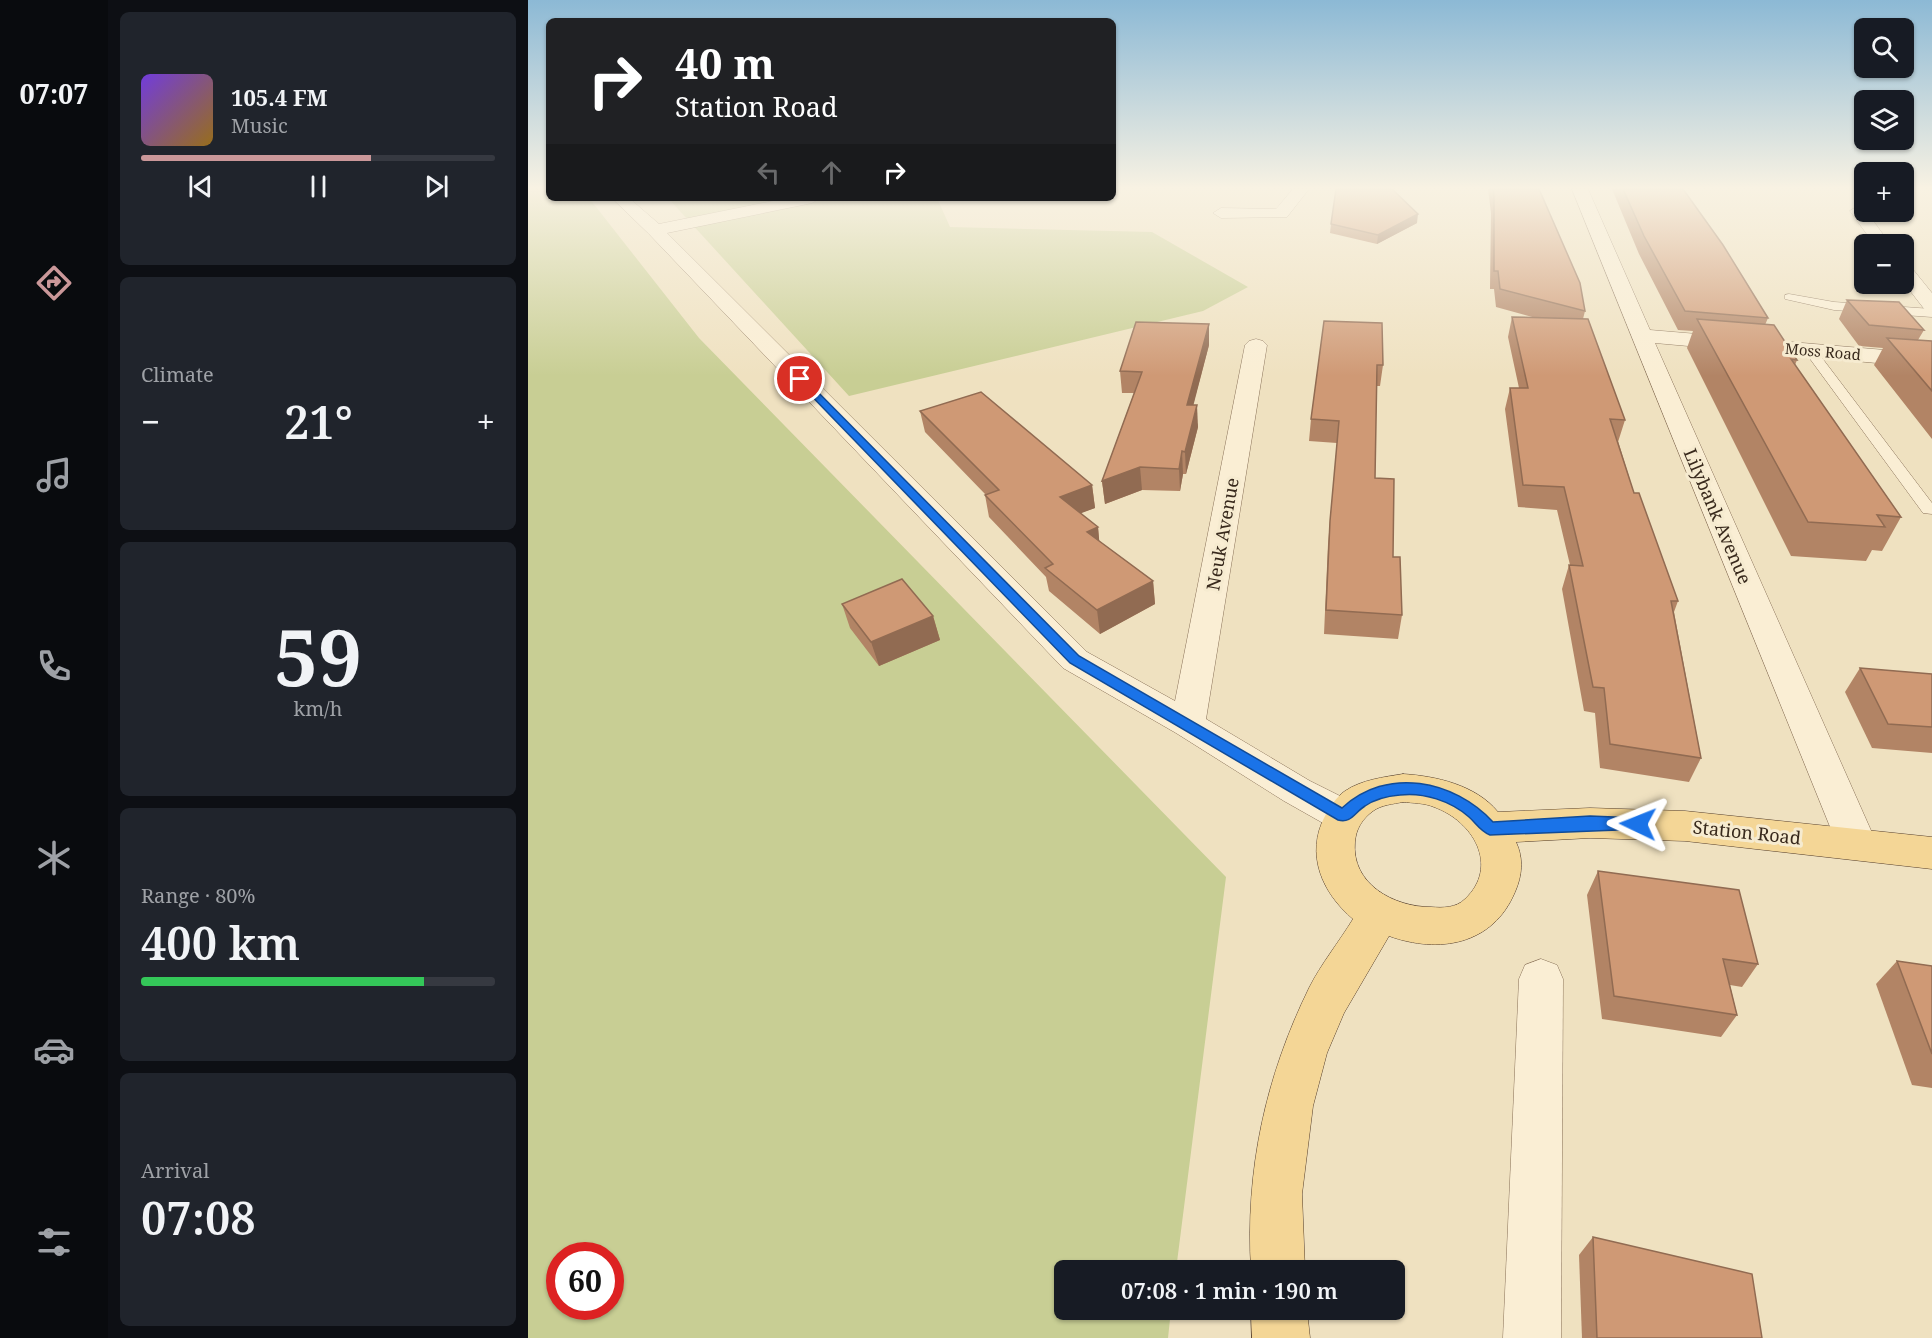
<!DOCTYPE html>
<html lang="en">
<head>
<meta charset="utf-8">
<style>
	:root { --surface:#171b24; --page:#20242c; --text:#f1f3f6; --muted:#9ea1a6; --line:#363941; --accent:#ca9799 }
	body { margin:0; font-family:"Noto Serif",serif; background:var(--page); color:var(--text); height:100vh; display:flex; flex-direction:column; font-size:22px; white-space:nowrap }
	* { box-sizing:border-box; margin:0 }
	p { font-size:20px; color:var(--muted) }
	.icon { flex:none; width:33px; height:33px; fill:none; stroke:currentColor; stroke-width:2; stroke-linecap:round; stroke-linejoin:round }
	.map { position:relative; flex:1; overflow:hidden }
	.panel { display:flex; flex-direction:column; gap:12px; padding:12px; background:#0d0f14; width:420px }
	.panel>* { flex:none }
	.guide { position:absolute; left:18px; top:18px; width:570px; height:183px; border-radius:9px; box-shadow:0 2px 4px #0004; background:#202124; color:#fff; overflow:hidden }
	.fabs { position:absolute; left:1326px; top:18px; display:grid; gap:12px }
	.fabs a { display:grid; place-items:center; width:60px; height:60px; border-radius:9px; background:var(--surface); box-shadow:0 2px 4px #0004; font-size:30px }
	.speed { position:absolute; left:18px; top:1242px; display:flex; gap:12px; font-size:30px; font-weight:700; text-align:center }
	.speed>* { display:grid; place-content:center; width:78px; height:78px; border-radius:50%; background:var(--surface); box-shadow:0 2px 4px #0004; line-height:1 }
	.speed .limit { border:9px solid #d22; background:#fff; color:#111 }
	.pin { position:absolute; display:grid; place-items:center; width:51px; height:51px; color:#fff; margin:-26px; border:3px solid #fff; border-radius:50%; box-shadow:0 2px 6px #0007 }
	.me { position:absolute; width:66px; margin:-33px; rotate:272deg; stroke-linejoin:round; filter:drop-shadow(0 0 4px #0008) }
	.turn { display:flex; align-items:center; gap:21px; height:126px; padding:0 30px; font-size:27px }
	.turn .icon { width:78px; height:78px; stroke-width:2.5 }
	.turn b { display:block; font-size:42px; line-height:51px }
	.lanes { display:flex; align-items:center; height:57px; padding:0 30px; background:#0003; justify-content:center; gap:30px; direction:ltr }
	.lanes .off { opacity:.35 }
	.big { font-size:45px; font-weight:600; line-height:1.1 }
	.panel .tile { flex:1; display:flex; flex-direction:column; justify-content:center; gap:9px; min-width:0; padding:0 21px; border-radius:9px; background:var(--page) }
	.panel .dial { align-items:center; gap:0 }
	.dial b { font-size:78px; line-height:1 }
	.song { display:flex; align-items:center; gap:18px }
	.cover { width:72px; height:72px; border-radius:9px; background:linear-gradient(135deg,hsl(260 70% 55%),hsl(40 70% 35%)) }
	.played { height:6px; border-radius:3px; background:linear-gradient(90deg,var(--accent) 65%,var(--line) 65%) }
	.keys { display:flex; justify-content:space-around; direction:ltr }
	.heat { display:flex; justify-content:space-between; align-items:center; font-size:33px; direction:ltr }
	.charge { height:9px; border-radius:4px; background:linear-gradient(90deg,#34c759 80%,var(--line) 0) }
	.trip { position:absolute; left:526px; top:1260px; width:351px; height:60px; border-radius:9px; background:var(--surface); box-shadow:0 2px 4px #0004; font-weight:600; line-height:60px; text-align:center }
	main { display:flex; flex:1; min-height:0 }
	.tab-bar { display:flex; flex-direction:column; width:108px; justify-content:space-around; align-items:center; background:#090b0e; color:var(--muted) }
	.tab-bar .icon { width:42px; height:42px }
	.tab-bar .active { color:var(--accent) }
	.tab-bar b { font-size:27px; color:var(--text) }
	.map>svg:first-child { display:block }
</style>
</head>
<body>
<main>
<nav class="tab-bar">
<b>07:07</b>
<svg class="icon active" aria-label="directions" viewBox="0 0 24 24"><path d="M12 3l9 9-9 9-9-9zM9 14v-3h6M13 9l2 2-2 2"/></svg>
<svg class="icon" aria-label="music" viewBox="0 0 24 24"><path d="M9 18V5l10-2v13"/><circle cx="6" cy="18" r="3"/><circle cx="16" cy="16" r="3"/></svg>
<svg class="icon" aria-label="phone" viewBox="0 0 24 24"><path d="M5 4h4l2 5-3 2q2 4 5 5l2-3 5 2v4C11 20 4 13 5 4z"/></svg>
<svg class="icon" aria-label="climate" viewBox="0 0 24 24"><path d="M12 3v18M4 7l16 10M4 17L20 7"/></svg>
<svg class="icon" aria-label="car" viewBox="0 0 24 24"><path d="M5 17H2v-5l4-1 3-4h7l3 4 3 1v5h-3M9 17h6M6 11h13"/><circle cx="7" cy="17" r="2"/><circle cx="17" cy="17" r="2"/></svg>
<svg class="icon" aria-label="filters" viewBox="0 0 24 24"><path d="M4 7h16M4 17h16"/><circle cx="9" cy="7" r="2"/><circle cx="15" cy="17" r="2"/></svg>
</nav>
<section class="panel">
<div class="tile">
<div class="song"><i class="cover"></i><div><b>105.4 FM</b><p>Music</p></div></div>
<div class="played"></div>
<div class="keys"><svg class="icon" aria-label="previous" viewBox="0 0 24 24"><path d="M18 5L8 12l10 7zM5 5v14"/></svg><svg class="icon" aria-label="pause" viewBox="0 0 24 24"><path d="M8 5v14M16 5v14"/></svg><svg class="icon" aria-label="next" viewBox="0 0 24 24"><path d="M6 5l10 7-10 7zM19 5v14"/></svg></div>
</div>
<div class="tile"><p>Climate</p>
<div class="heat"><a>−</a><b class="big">21°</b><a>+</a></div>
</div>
<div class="tile dial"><b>59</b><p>km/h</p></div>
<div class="tile"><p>Range · 80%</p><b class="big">400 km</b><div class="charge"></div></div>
<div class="tile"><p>Arrival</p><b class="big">07:08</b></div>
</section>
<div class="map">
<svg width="1404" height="1338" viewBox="0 0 1404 1338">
	<rect width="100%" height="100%" fill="#efe1c0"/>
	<g fill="#c8ce94" fill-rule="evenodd">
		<path d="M0 189H21V198H61L171 338 698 877 648 1270H537V1310H643L640 1338H0ZM32 1256H82V1306H32Z"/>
		<polygon points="140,198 409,198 422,227 624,232 720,287 675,311 321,396"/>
	</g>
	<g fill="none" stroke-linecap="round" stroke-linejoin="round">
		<defs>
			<g id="lane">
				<polygon points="1261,294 1306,302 1404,309 1404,317 1306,310 1257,299 1257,295"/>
				<polygon points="1281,345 1285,346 1404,503 1404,514 1395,513 1277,352 1275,349"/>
			</g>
			<g id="street">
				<polygon points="765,189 781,189 759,217 693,218 685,213 693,208 748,209"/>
				<polygon points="1044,189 1060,189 1122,330 1404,354 1404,368 1127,343 1349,844 1343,855 1329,860 1315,855 1309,844"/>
				<polygon points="84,198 101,198 131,224 260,198 292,198 284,203 139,233 559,652 647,701 717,345 721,341 728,339 735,341 739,345 678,719 782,781 830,805 835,816 830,827 816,831 802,827 756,801 648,733 535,668 121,234"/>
				<polygon points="1330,206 1336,208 1362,244 1346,244 1322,211"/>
				<polygon points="1376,265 1383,267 1404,293 1404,312 1397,310 1376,283"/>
				<polygon points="1013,959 1029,965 1035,979 1033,1338 975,1338 991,979 997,965"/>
			</g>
			<g id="primary">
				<path d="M875 774C908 776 948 785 970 812L1062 808 1157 811 1404 837V869L1157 841 1062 838 988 842C996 859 994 876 987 892 965 945 911 954 861 936L816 1013 799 1053 785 1106 774 1194 777 1270H723C717 1171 737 1078 781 988 793 964 811 942 825 919 794 893 777 854 797 816 802 807 808 797 817 791 833 780 856 777 875 774ZM875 802C885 803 897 803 906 807 945 821 972 866 937 899 928 908 915 908 903 907 866 907 823 884 827 842 828 829 834 819 845 811 853 805 865 804 875 802Z"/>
				<polygon points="723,1310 779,1310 782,1338 724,1338"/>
			</g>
		</defs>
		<use href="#lane" stroke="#897158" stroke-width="1"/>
		<use href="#street" stroke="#897158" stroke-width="1"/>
		<use href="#primary" stroke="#563f2c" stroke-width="1"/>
		<use href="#lane" fill="#faeed4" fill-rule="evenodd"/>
		<use href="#street" fill="#faeed4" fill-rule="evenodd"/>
		<use href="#primary" fill="#f4d696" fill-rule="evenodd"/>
	</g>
	<g fill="#b28465">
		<polygon points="960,189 1011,189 1057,311 1055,319 1097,420 1090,442 1090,441 1106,493 1150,601 1146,612 1173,758 1161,782 1072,768 1067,713 1056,711 1034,589 1041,565 1042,565 1029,510 990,507 977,409 982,388 991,388 980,337 984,317 1008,318 968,307 966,289 962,289 963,213"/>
		<polygon points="1084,189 1155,189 1240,318 1237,325 1269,360 1267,365 1373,517 1354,551 1344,550 1338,561 1263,556 1159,348 1165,331 1150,330 1111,254"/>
		<polygon points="889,223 849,244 802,233 803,224"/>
		<polygon points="1319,300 1396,330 1390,340 1404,341 1404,439 1346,365 1355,348 1331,346 1311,319"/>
		<polygon points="796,321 855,365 852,386 848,386 847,478 865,557 874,615 870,639 796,634 800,544 809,443 781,441 783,419"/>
		<polygon points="681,324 681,345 665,405 670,427 658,474 655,474 652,491 614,490 577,504 574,481 606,393 594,393 592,371"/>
		<polygon points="392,411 564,485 567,508 552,513 570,527 571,541 625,581 627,604 572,634 521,591 518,577 461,517 457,495 457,494 397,432"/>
		<polygon points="314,604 405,616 412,640 351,666 322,628"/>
		<polygon points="1332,668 1404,674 1404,753 1344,748 1317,692"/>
		<polygon points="1070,871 1230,964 1214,987 1202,985 1209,1015 1193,1037 1074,1019 1059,895"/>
		<polygon points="1369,961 1404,966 1404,1088 1384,1085 1348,984"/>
		<polygon points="1065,1237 1234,1338 1054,1338 1051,1255"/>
	</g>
	<g fill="#916b52">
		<polygon points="890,214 889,223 849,244 850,235"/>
		<polygon points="681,324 681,345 660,426 659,405"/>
		<polygon points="669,405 670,427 658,474 657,452"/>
		<polygon points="654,451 655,474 652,491 651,469"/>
		<polygon points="612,467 614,490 577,504 574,481"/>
		<polygon points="564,485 567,508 535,520 532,497"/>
		<polygon points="570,527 572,549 559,532"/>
		<polygon points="625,581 627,604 572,634 569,610"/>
		<polygon points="405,616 412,640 351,666 343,642"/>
	</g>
	<g fill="#cf9975" stroke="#916b52" stroke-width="1.5">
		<polygon points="808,189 864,189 890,214 850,235 803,224"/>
		<polygon points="965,189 1011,189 1052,283 1057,311 972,289 970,271 966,271 966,197"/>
		<polygon points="1095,189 1155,189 1195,245 1240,318 1157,311 1116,236"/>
		<polygon points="1319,300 1371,302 1396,330 1341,325"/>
		<polygon points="984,317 1060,319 1097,420 1082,419 1106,493 1111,493 1150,601 1143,601 1173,758 1082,744 1076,688 1065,687 1041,565 1055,566 1036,487 995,485 982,388 1000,388"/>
		<polygon points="1169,319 1246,325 1269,360 1263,359 1373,517 1349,515 1357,527 1280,522"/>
		<polygon points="796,321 854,323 855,365 849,365 847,478 866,479 865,557 872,557 874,615 798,610 802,521 811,421 783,419"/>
		<polygon points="608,322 681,324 659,405 669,405 657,452 654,451 651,469 612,467 574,481 614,372 592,371"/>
		<polygon points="1359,338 1404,341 1404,391"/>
		<polygon points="453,392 564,485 532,497 570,527 559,532 625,581 569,610 517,568 525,564 457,495 471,490 392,411"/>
		<polygon points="374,579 405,616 343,642 314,604"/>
		<polygon points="1332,668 1404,674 1404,727 1360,724"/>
		<polygon points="1070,871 1211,890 1230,964 1195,959 1209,1015 1086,996"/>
		<polygon points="1369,961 1404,966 1404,1054"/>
		<polygon points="1065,1237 1224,1274 1234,1338 1069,1338"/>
	</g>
	<linearGradient id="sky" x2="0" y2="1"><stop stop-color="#8cb9d5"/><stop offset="0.5" stop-color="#f8f2e3"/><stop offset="1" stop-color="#f8f2e3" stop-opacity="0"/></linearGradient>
	<rect width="1404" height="376" fill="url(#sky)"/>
	<path fill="#1a73e8" stroke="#114b97" stroke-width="1.5" d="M269 377H275L551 656 814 808C859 766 926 780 965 822L1062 816 1110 818 1115 820 1118 824 1115 829 962 835C952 831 948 823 941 817 923 801 895 792 872 795 860 796 847 799 837 806 827 812 823 824 810 820L542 663 269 381Z"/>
	<g text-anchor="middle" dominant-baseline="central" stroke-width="6" stroke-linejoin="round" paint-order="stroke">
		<g font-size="15" fill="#38291c" stroke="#f6ebd0">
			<text transform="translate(1295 351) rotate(5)">Moss Road</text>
		</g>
		<g font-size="18" fill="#38291c" stroke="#f6ebd0">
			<text transform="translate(1190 516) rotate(67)">Lilybank Avenue</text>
			<text transform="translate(694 534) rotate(-80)">Neuk Avenue</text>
			<text transform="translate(1219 832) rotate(6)">Station Road</text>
		</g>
	</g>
</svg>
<div class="fabs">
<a><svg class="icon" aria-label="search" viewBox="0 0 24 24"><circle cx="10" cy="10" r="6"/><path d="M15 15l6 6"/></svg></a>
<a><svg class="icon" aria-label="layers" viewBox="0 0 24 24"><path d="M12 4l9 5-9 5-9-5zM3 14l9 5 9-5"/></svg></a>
<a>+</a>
<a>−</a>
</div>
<div class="speed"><div class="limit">60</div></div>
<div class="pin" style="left:272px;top:379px;background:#d93025"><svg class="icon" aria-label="arrive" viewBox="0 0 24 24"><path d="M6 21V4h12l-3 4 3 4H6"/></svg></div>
<svg class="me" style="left:1110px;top:824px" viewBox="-20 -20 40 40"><path d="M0-17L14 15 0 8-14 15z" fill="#1a73e8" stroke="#fff" stroke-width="4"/></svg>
<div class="trip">07:08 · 1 min · 190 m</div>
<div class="guide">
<div class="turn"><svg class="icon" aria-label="right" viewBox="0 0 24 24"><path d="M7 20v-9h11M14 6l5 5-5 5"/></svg><div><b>40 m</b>Station Road</div></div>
<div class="lanes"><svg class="icon off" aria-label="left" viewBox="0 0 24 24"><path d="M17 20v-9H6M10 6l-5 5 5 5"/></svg><svg class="icon off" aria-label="ahead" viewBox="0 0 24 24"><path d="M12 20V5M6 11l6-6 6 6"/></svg><svg class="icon" aria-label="right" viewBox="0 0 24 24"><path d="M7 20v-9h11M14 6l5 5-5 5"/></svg></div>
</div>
</div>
</main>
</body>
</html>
